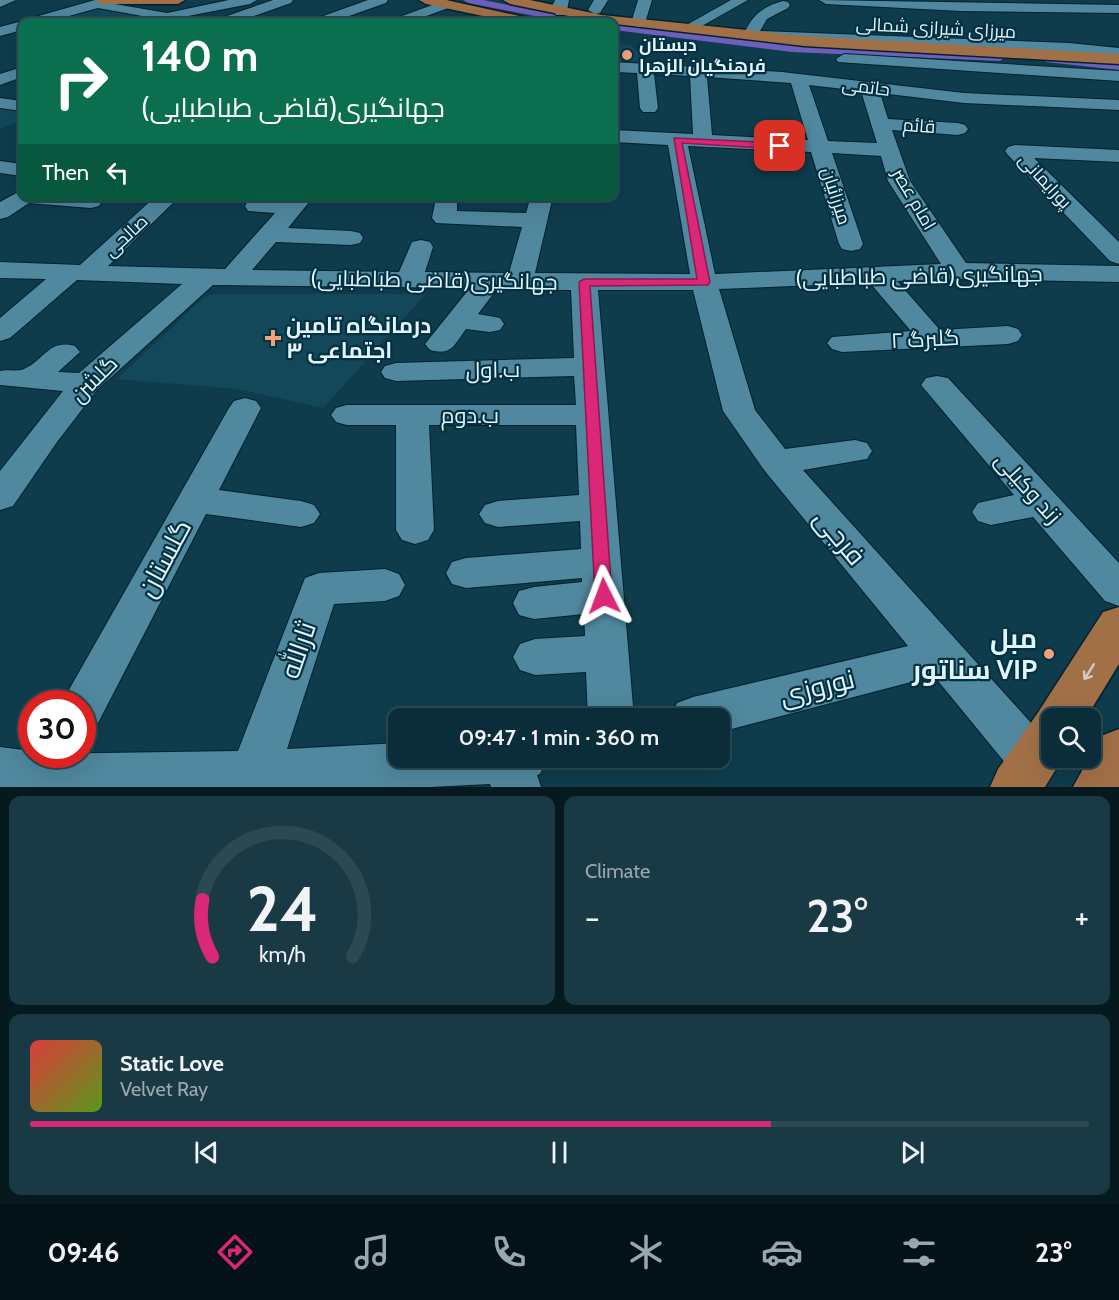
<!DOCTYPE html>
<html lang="en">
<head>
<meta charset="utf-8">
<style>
	:root { --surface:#0b2d39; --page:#193944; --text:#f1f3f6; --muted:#9aa8ae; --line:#2b4953; --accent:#db2777 }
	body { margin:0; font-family:Cabin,Cairo,sans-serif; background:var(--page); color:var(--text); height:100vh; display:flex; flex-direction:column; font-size:22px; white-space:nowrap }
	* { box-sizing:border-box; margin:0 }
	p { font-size:20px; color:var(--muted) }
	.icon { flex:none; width:33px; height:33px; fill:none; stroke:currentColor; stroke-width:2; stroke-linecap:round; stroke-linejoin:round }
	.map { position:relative; height:787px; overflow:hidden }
	.details { display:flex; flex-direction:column; gap:9px; padding:9px; background:#06191f; flex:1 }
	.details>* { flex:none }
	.guide { position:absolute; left:18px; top:18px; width:600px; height:183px; border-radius:12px; box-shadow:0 6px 24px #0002,0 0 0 2px var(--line); background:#0b6e4f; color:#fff; overflow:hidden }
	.fabs { position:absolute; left:1041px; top:708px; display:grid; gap:12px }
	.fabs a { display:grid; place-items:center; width:60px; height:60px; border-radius:12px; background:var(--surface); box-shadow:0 6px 24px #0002,0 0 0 2px var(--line); font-size:30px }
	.speed { position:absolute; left:18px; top:690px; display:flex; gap:12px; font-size:30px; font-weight:700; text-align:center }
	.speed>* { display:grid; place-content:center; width:78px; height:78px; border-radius:50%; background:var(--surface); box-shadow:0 6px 24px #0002,0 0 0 2px var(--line); line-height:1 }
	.speed .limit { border:9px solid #d22; background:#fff; color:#111 }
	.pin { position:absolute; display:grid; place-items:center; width:51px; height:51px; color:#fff; margin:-26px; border-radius:12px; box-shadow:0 3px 9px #0006 }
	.me { position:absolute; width:66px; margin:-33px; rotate:357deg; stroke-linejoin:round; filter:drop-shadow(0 0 4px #0008) }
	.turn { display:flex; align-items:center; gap:21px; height:126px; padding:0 24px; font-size:27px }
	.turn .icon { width:78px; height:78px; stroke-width:2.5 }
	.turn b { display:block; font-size:42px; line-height:51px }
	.then { display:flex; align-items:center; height:57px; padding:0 24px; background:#0003; gap:12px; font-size:22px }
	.big { font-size:45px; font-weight:600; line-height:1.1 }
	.details .card { flex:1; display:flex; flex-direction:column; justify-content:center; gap:9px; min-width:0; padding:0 21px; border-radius:12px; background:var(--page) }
	.details .dial { align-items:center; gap:0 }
	.dial svg { height:156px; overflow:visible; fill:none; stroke:var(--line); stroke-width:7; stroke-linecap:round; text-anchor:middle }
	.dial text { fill:var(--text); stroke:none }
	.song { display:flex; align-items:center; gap:18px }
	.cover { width:72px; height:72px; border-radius:9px; background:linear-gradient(135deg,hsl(0 70% 55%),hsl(90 70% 35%)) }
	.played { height:6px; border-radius:3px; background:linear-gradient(90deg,var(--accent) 70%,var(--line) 70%) }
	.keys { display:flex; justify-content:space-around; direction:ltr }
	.heat { display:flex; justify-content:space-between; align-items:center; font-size:33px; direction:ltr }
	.details .tiles { flex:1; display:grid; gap:9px; grid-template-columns:1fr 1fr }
	.card:last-child { grid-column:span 2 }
	.trip { position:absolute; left:388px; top:708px; width:342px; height:60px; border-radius:12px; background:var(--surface); box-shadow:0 6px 24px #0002,0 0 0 2px var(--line); font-weight:600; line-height:60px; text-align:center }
	.dock { display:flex; height:96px; justify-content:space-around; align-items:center; background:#041217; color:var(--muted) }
	.dock .icon { width:42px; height:42px }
	.dock .selected { color:var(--accent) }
	.dock b { font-size:27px; color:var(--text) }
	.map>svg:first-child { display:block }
</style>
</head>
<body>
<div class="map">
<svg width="1119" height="787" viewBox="0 0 1119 787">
	<rect width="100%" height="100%" fill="#0f3c4c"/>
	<g fill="#12485a">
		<polygon points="90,8 136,15 112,22 42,22"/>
		<polygon points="614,43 631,45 652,66 614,64"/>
		<polygon points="0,107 22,110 22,121 0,129"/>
		<polygon points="212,294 426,294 323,408 238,389 117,379 203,298"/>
	</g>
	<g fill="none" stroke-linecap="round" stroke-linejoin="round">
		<g fill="#6c60bc" fill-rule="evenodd">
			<polygon points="463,0 483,0 579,19 584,22 565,22 468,3"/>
			<polygon points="614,24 792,44 1000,53 1006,57 1000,61 792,52 614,30"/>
			<polygon points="1050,55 1119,62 1119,70 1046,62 1044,59"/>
		</g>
		<defs>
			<g id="minor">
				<polygon points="0,0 16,0 0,7"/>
				<polygon points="95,0 112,0 109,3 167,13 229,0 257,0 250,4 188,16 204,19 206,22 175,22 98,8 47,22 22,22 22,30 0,36 0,27 22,21 26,22 28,19"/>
				<polygon points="273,0 293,0 291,3 237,22 227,22 225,19 227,16"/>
				<polygon points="368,0 388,0 386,3 332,22 313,22 315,19"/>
				<polygon points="446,0 453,4 451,7 410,22 392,22 394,19"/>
				<polygon points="555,0 569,0 566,15 556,15 552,6"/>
				<polygon points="594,0 608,0 600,13 595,14 588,10"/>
				<polygon points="638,0 652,0 645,23 638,27 631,23"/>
				<polygon points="731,0 748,0 693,31 688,32 681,28"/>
				<polygon points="819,0 1119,5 1119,13 960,11 826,4"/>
				<path d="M783 1 788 2 790 5 788 8 767 19 760 31 1069 43 1119 48V58L1069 53 746 38 744 35C750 16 764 6 783 1Z"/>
				<polygon points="509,14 514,15 516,18 514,21 468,21 475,17"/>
				<polygon points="844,54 1119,71 1119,81 838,62 836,59"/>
				<path d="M614 62 782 72 964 93 1119 100V110L964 103 880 93 888 119 958 123 965 125 968 129 965 133 958 135 892 130 910 181 966 263 1119 266V282L958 279 897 281 940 330 1008 326 1018 329 1022 335 1018 341 1008 344 842 352 832 349 827 343 832 337 911 331 870 283 719 289 755 410 785 449 855 440 867 443 872 451 867 459 803 470 1050 744 1052 758H1056L1057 760 1050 776 1033 783 1016 776 934 676 720 732V718H670L677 703 693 697 908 646 764 470 723 411 693 290H598L634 718H588L586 672 535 675 520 670 513 657 520 644 535 639 585 636 584 614 534 619 519 615 513 603 519 591 534 587 582 582V578L466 588 452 584 446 573 452 562 466 558 581 549 580 521 498 527 485 523 479 514 485 505 498 501 579 495 576 425H429L434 530 428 540 415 544 402 540 396 530V425H347L336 422 331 415 336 408 347 405H576L574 376 396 381 385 378 381 372 385 366 396 363 574 358 571 290 497 289 478 314 500 318 504 324 500 330 490 332 466 329C454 345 452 356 430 350L425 344 470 288 213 285 97 390 57 442 13 506 0 510V471L63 391 0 385V371C7 369 18 372 24 369 45 360 48 339 75 346L80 352 58 372 79 373 182 284 77 280 10 338 0 341V318L46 279 0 278V262L80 265 156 196H175L177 199 108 266 225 269 275 213 248 211 245 206 248 201 314 196 288 228 351 231 360 233 363 238 360 243 351 245 276 242 252 270 399 272 412 242 421 240 430 242 433 247 425 272 509 273 522 227 436 223 432 218 436 198 457 196V211L526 213 531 196H553L535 273 690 274 668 145 614 142V130L693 134 690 76 654 74 658 108 655 112H643L640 108 637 73 614 72ZM707 77 791 83 808 140 712 135ZM809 85 861 91 877 143 828 141ZM688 146 811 152 839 244 842 249 851 251 860 249 863 244 832 153 881 156 888 181 941 264 715 274Z"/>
				<polygon points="22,67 22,77 0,85 0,74"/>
				<polygon points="0,98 22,101 22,111 0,108"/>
				<polygon points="1015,145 1119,150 1119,162 1034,158 1119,242 1119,264 1110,261 1008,155 1005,151 1008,147"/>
				<polygon points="0,161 22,164 22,176 0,173"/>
				<polygon points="22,190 22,196 99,196 102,201 99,206 91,208 29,203 8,217 0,219 0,202"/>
				<polygon points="937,376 948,378 1119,563 1119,606 1105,601 1033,517 991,525 978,521 972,512 978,503 1014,495 921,385 926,378"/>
				<polygon points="245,398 256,401 261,408 219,490 301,501 314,505 320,514 314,523 301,527 206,514 98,723 82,729 82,704 61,704 66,695 229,408 234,401"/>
				<polygon points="385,569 399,574 405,585 399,596 385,601 334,604 287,749 399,743 399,758 547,758 540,774 537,775 541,787 491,787 490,784 431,787 0,787 0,747 32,751 32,754 238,751 305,578 319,573"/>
			</g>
			<g id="major">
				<polygon points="95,0 185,0 178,4 102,4"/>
				<polygon points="419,0 446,0 529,18 536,22 511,22 426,4"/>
				<polygon points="503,0 530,0 602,15 804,36 1119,54 1119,64 804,46 598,22 510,4"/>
				<polygon points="1119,607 1119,664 1086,718 1052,718 1052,758 1063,758 1045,787 990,787 998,769 1037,714 1103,612"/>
				<polygon points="1119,729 1119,787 1073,787 1101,736"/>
			</g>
		</defs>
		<use href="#minor" stroke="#03212c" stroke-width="2"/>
		<use href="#major" stroke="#03212c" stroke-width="3"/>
		<use href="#minor" fill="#50889f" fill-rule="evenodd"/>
		<use href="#major" fill="#a27047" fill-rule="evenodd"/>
	</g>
	<defs><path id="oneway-shaft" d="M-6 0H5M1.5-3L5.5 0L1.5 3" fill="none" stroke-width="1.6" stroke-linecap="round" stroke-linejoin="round" transform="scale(1.5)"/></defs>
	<use stroke="#d0ccc6" href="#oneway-shaft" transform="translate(1089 672) rotate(122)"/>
	<polygon fill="#db2777" stroke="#8e194d" stroke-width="1.5" points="674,138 780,143 784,146 780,149 682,143 710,282 708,285 590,286 612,596 610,601 604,603 597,601 595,596 579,282 584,279 697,279"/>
	<g fill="#f1a27b" stroke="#023141" stroke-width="2">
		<circle cx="627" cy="55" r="6"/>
		<path d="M270 329h6v6h6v6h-6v6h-6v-6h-6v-6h6z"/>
		<circle cx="1049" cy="654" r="6"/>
	</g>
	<g text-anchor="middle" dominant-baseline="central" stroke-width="4.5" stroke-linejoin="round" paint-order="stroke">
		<g font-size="18" fill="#e3f4fc" stroke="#023141">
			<text transform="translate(936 28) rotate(3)">میرزای شیرازی شمالی</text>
			<text transform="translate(866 87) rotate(7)">حاتمی</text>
			<text transform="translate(919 126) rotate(4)">قائم</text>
			<text transform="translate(1045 181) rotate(47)">پورایمانی</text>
			<text transform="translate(836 196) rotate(72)">میرزائیان</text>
			<text transform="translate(914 199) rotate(60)">امام عصر</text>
			<text transform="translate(126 236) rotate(-43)">صالحی</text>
		</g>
		<g font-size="18" font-weight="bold" fill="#e3f4fc" stroke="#023141" text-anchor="start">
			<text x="639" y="45">دبستان<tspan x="639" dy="21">فرهنگیان الزهرا</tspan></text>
		</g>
		<g font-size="22" fill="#e3f4fc" stroke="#023141">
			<text transform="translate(919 276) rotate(-1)">جهانگیری(قاضی طباطبایی)</text>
			<text transform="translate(434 280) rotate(1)">جهانگیری(قاضی طباطبایی)</text>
			<text transform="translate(925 339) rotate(-3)">گلبرگ ۲</text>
			<text transform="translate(493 370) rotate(-1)">ب.اول</text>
			<text transform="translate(94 379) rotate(-45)">گلشن</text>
			<text x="470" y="415">ب.دوم</text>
			<text transform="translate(1028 488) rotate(48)">زند وکیلی</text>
		</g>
		<g font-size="22" font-weight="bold" fill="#e3f4fc" stroke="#023141" text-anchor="start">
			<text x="286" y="325">درمانگاه تامین<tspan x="286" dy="25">اجتماعی ۳</tspan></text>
		</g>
		<g font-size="27" fill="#e3f4fc" stroke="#023141">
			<text transform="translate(840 537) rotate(50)">فرجی</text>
			<text transform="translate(164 558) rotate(-62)">گلستان</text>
			<text transform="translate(298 650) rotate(-71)">ثارالله</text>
			<text transform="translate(817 687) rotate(-14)">نوروزی</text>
		</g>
		<g font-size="27" font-weight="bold" fill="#e3f4fc" stroke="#023141" text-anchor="end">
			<text x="1037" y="638">مبل<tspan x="1037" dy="31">سناتور VIP</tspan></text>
		</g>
	</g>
</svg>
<div class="fabs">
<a><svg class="icon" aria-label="search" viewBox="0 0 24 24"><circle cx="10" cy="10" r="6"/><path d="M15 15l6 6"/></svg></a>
</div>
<div class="speed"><div class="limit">30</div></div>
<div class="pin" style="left:780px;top:146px;background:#d93025"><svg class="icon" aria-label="arrive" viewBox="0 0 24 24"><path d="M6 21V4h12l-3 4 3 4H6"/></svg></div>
<svg class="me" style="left:604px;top:596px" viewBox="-20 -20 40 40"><path d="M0-17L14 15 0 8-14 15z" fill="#db2777" stroke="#fff" stroke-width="4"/></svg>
<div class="trip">09:47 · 1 min · 360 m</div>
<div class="guide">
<div class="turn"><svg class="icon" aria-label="right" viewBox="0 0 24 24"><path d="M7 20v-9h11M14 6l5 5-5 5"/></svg><div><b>140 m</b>جهانگیری(قاضی طباطبایی)</div></div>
<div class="then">Then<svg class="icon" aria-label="left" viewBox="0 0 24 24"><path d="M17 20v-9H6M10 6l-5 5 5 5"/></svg></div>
</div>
</div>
<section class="details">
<div class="tiles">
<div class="card dial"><svg viewBox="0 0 100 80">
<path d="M14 69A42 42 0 1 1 86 69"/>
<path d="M14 69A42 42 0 0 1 9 40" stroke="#db2777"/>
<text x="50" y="56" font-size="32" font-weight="700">24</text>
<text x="50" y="72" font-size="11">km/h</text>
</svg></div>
<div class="card"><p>Climate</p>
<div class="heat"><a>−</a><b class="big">23°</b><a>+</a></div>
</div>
<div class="card">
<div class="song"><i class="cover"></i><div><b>Static Love</b><p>Velvet Ray</p></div></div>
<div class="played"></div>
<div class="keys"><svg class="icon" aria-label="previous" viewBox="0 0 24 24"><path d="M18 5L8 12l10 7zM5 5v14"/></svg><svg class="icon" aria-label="pause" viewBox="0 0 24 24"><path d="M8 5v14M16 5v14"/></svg><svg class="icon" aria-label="next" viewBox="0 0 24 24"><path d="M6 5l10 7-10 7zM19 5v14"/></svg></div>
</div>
</div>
</section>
<nav class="dock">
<b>09:46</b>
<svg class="icon selected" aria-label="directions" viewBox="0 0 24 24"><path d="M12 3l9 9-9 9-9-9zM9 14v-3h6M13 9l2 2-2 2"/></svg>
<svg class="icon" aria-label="music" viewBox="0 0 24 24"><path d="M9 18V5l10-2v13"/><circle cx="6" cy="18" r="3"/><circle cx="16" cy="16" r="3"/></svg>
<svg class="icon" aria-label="phone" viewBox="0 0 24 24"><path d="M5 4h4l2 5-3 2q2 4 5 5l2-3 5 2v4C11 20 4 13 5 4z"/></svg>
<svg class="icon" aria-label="climate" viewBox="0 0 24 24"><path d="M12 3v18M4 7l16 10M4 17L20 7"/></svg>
<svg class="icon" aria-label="car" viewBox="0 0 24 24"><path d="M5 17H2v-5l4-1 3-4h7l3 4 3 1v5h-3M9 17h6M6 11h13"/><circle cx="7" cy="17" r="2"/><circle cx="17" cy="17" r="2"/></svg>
<svg class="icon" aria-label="filters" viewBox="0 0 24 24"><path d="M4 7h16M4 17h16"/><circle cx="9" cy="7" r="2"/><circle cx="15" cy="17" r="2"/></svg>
<b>23°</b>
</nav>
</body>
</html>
